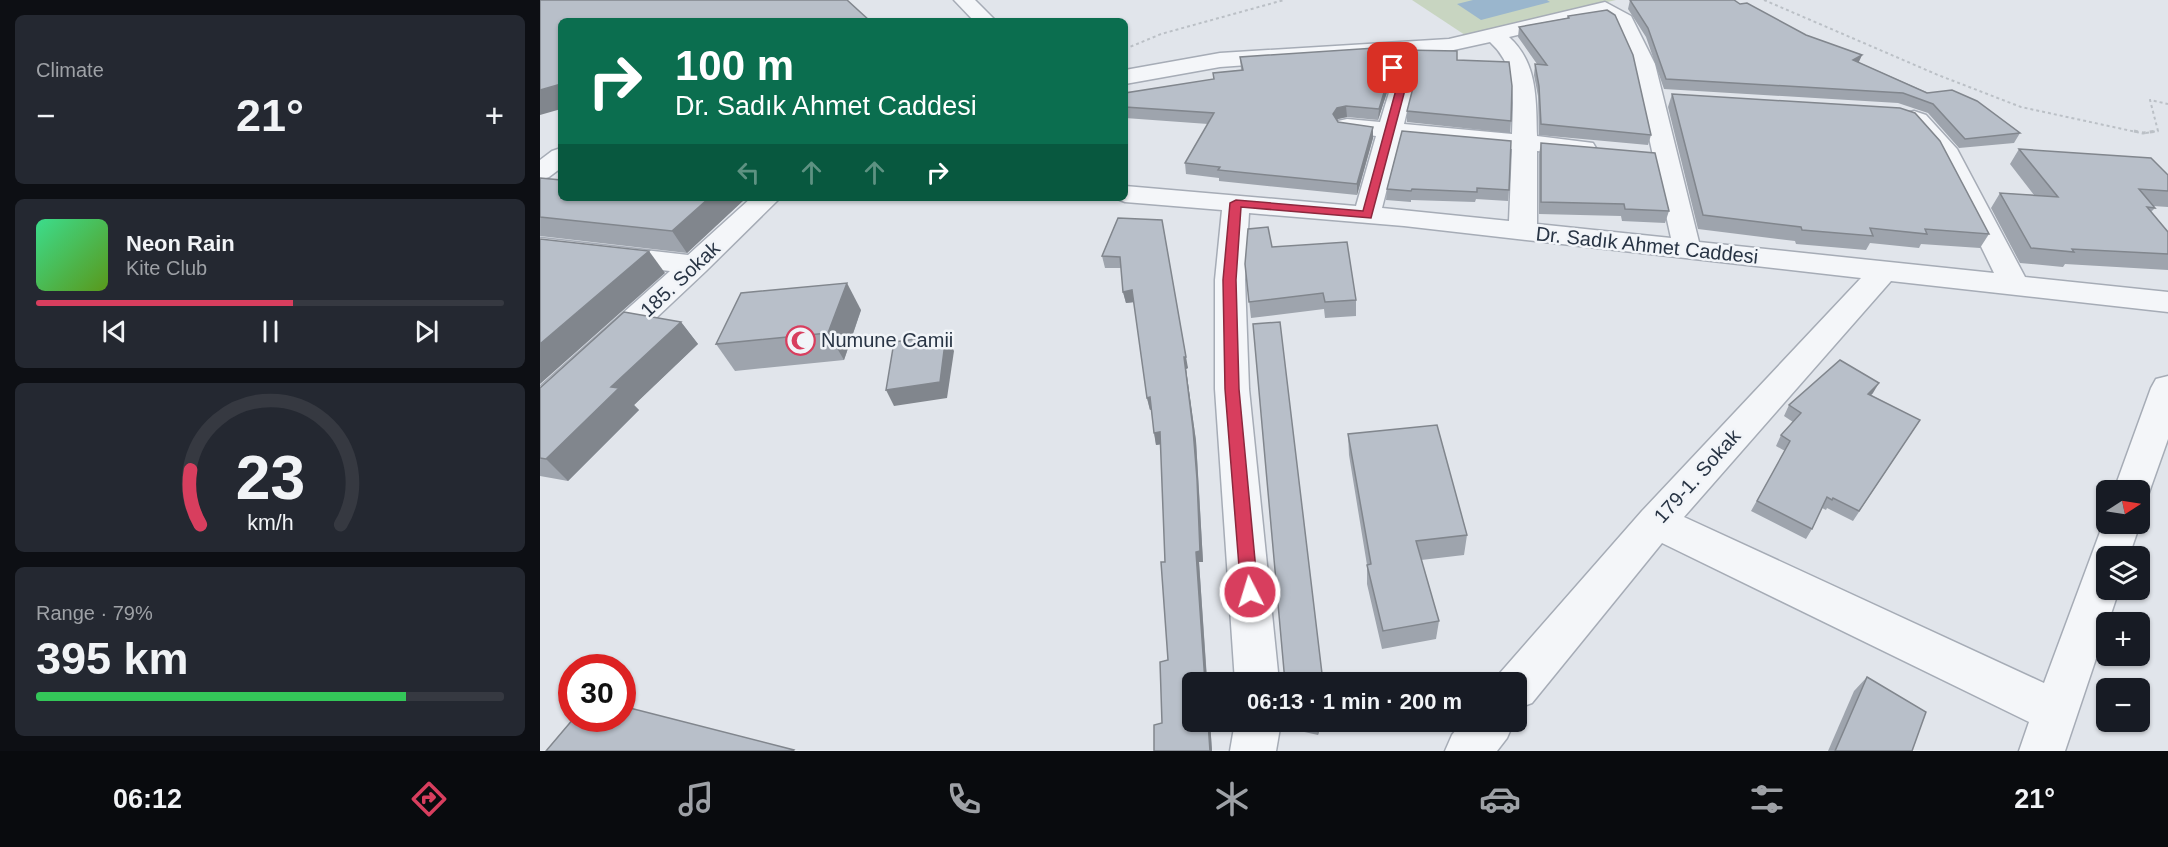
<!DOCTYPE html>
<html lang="en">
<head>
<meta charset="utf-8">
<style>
	:root { --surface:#171b24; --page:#242831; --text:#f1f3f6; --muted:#9ea1a6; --line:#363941; --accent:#d83e5e }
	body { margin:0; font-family:Helvetica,sans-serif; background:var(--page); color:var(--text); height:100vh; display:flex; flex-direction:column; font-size:22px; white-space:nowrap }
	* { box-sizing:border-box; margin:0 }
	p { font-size:20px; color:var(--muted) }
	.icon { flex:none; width:33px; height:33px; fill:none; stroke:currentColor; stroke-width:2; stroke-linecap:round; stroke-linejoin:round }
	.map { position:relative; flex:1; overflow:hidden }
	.drawer { display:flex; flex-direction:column; gap:15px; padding:15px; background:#0d0f14; width:540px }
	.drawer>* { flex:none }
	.hud { position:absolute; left:18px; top:18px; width:570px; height:183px; border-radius:9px; box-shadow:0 2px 4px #0004; background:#0b6e4f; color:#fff; overflow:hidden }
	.needle { width:39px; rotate:78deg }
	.controls { position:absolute; left:1556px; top:480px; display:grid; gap:12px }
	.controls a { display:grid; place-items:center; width:54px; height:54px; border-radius:9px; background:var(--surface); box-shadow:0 2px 4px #0004; font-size:30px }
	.speed { position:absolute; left:18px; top:654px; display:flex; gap:12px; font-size:30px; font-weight:700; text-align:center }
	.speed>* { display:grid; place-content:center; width:78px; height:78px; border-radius:50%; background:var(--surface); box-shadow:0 2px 4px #0004; line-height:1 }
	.speed .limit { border:9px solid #d22; background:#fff; color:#111 }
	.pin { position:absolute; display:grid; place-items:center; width:51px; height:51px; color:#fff; margin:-26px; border-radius:12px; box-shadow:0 3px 9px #0006 }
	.me { position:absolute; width:66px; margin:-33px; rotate:355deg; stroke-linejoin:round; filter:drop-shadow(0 0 4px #0008) }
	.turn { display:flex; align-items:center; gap:21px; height:126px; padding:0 18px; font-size:27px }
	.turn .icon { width:78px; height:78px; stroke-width:2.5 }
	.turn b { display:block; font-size:42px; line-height:51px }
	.lanes { display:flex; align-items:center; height:57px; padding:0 18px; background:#0003; justify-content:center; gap:30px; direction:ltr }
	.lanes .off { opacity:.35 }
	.big { font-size:45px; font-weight:600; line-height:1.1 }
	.drawer .card { flex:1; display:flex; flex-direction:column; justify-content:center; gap:9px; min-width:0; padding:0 21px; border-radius:9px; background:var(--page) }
	.drawer .dial { align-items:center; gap:0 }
	.dial svg { height:156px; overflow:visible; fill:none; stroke:var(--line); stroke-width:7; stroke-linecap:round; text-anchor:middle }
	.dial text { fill:var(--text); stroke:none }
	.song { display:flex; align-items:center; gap:18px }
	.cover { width:72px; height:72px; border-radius:9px; background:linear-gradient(135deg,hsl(150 70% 55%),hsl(90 70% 35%)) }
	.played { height:6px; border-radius:3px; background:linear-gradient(90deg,var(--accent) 55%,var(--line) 55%) }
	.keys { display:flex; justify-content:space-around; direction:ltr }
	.heat { display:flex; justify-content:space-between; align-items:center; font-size:33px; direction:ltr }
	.charge { height:9px; border-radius:4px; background:linear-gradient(90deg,#34c759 79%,var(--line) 0) }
	.trip { position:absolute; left:642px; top:672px; width:345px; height:60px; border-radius:9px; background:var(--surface); box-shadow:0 2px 4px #0004; font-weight:600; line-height:60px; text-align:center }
	.dock { display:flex; height:96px; justify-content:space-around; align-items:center; background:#090b0e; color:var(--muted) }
	.dock .icon { width:42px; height:42px }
	.dock .current { color:var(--accent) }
	.dock b { font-size:27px; color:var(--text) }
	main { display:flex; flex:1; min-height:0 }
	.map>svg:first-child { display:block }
</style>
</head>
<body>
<main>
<section class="drawer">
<div class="card"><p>Climate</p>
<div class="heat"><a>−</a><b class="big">21°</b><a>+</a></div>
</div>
<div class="card">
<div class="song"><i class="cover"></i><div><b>Neon Rain</b><p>Kite Club</p></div></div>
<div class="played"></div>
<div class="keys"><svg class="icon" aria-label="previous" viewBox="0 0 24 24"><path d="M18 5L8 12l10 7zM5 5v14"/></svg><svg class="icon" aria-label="pause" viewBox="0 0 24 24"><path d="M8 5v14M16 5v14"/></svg><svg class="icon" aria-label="next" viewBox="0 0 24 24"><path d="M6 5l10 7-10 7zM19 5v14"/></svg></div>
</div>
<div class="card dial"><svg viewBox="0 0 100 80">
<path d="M14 69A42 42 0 1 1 86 69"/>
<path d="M14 69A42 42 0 0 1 9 41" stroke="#d83e5e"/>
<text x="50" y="56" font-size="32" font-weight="700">23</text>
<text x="50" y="72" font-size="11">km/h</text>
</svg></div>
<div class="card"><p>Range · 79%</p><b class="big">395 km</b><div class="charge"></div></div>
</section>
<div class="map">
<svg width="1628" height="751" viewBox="0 0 1628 751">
	<rect width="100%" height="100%" fill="#e1e5eb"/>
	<polygon fill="#c8d5c1" points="872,0 1076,0 925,35"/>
	<polygon fill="#9ab6cd" points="933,0 1007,0 1010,2 941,20 917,4"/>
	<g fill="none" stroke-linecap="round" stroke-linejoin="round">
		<defs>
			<g id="minor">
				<polygon points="414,0 435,0 456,21 434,21"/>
				<path d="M1065 2 1091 16 1115 64 1159 242 1454 273 1397 156 1362 118 1366 113 1374 111 1386 115 1417 149 1485 277 1628 292V312L1351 281 1144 517 1504 683 1566 516V524H1599V522L1600 524 1589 556H1566V590H1579L1525 751H1479L1489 722 1122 543 992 703 976 709V682H956L960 673 1102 511 1321 278 864 226 709 213 705 280 709 389 739 682H695L675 389V280L682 210 585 202 575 198H585V186L816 206 836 136 798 131 795 126 798 121 807 119 840 122 851 86 836 56 680 67 585 84V70L680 53 909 39ZM1062 15 1075 23 1093 64 1131 238 997 224V151L1044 155 1053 153 1056 148 1053 143 997 136C996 100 998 63 969 37ZM950 42C978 68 973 98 972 134L864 124 873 86 857 54 909 51ZM860 138 972 149 969 221 842 208Z"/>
				<polygon points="21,148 21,168 9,177 0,180 0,160 12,151"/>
				<polygon points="211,198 240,198 166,271 12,416 0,420 0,387 130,271 0,256 0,238 148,255"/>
				<polygon points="1628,376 1628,439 1606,501 1599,503 1599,490 1574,490 1611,388 1616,379"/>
				<polygon points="695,722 741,722 736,751 690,751"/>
				<polygon points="922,722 974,722 967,738 957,751 905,751 912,735"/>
			</g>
		</defs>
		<use href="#minor" stroke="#a6acb6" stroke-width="3"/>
		<g stroke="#bbc0c6" stroke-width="2" stroke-dasharray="3 3" stroke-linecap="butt">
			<polyline points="1224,0 1398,75 1481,107 1601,133"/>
			<polyline points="585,49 621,34 744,0"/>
			<polyline points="1606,133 1618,131 1610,100 1628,104"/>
		</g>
		<polyline stroke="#bbc0c6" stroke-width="3" stroke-dasharray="4 4" stroke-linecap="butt" points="1594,131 1603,133 1618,131"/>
		<use href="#minor" fill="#f4f6f9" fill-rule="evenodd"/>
	</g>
	<g fill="#9ea4ad">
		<polygon points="1090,0 1165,1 1200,4 1266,35 1322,55 1318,62 1480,133 1474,143 1419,148 1388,113 1358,103 1124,89 1106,37 1088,9"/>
		<polygon points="1028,16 1111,135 1108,145 999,135 998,96 994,75 995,64 997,64 978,37 979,27 1027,18"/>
		<polygon points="863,50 917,60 971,121 970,133 867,122 867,111 874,84 863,60"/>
		<polygon points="700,57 849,76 849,86 838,120 807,117 798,119 796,120 798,122 833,138 817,195 679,181 679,178 646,174 645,163 668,124 585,118 585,93 674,79 673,73 701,70"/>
		<polygon points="1132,94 1449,234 1440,248 1381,244 1379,248 1330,243 1326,250 1256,244 1255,241 1158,229 1128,107"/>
		<polygon points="862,131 969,190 968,201 936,199 935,202 871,200 871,202 846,200 847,189"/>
		<polygon points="1001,143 1129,211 1125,223 1082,221 1081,216 999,214 999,154"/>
		<polygon points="1479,149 1628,175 1628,207 1613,206 1615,208 1611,212 1628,232 1628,270 1525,264 1523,267 1480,263 1451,208 1460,193 1494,195 1470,164"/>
		<polygon points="0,178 206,198 147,253 0,236"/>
		<polygon points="578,218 648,368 646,369 656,441 659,490 663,562 659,562 672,751 614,751 622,723 628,660 625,562 621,444 616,445 611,409 610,410 607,398 594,302 586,303 583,292 581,268 565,268 562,256"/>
		<polygon points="732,247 816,300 816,316 785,318 784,309 711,318 705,264"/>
		<polygon points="321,310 304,360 195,371 176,344"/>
		<polygon points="141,322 158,344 94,405 99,410 28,481 0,476 0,388"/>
		<polygon points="1333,393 1331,395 1380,420 1313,521 1287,508 1286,510 1282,508 1272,529 1266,539 1211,511 1245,451 1236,446 1241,435 1253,422 1244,416 1249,405"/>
		<polygon points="808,434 927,535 924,555 881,560 899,621 896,639 842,649 827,584 827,565 809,455"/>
		<polygon points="1327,677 1372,751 1288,751 1314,691"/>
		<polygon points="742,722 781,722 778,735 742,727"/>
	</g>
	<g fill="#81868d">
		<polygon points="1322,55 1318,64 1313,60"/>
		<polygon points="849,76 849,86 838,120 839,109"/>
		<polygon points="21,84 21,109 0,115 0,90"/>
		<polygon points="806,106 807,117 798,119 793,125 793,114 797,108"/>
		<polygon points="833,127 833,138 817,195 817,184"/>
		<polygon points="169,198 206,198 147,253 132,231"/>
		<polygon points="622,220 648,368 646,369 656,441 663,562 659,562 667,682 665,682"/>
		<polygon points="109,251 125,273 0,384 0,344"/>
		<polygon points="307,283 321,310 304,360 288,333"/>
		<polygon points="592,290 595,302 586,303 583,292"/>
		<polygon points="141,322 158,344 94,405 99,410 28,481 6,459 71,387"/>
		<polygon points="406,335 414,351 407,398 354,406 346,390"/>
		<polygon points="1339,383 1333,393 1322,404 1328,394"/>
		<polygon points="610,397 613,409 610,410 607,398"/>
		<polygon points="620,432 623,444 616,445 614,433"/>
		<polygon points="668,722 670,722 672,751 670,751"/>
		<polygon points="777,722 781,722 778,735"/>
	</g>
	<g fill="#b8bfc9" stroke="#81868d" stroke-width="1.5">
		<polygon points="0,0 307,0 330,21 21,21 21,84 0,90"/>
		<polygon points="1090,0 1194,0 1200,4 1207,3 1266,35 1322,55 1313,60 1387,93 1412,90 1437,101 1480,133 1425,139 1393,104 1363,93 1126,79 1108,28"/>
		<polygon points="1067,10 1075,15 1093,55 1111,135 1001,124 999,86 995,64 1007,65 979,27 1029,18 1028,16"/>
		<polygon points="835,48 849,76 839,109 806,106 797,108 793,114 798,122 833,127 817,184 678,170 680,167 645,163 674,113 585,107 585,93 674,79 673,73 703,70 700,57"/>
		<polygon points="863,50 917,51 917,60 969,62 972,86 971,121 867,111 876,76"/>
		<polygon points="1132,94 1360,108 1375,113 1400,141 1449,234 1385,229 1387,234 1330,228 1333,236 1262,230 1261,227 1163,215"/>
		<polygon points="862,131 971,141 969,190 937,188 937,192 872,189 871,191 847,189"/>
		<polygon points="1001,143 1115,153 1129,211 1085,209 1084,204 1001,202"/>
		<polygon points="1479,149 1611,158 1628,175 1628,191 1599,189 1615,208 1607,207 1628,232 1628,254 1532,249 1534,252 1491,248 1460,193 1518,197"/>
		<polygon points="0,178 21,180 21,198 169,198 132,231 0,217"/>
		<polygon points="578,218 622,220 646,357 644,357 653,429 657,479 660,551 656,552 665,682 652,682 652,722 668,722 670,751 614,751 614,725 622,723 620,662 628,660 621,562 625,562 620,432 614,433 610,397 607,398 592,290 583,292 580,257 562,256"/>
		<polygon points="728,227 732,247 807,242 816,300 785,302 783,293 709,302 705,264 708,229"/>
		<polygon points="0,239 109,251 0,344"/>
		<polygon points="307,283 288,333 176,344 201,293"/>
		<polygon points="84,312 141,322 71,387 79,388 6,459 0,458 0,388"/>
		<polygon points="740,322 783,682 745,682 713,324"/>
		<polygon points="406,335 400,382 346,390 354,342"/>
		<polygon points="1300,360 1339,383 1328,394 1380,420 1319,511 1293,498 1292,500 1287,497 1272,529 1217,501 1250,441 1241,435 1261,413 1249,405"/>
		<polygon points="897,425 927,535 876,541 899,621 843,631 827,565 831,564 808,434"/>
		<polygon points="1327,677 1386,712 1372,751 1295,751"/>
		<polygon points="82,706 254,750 253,751 6,751 34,718 82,718"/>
	</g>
	<polygon fill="#d83e5e" stroke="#8c283d" stroke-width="1.5" points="850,66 856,66 866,86 831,218 701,207 696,280 699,389 718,592 716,597 710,600 704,597 701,592 685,389 683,280 690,203 696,200 823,211 857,86 848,68"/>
	<defs>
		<symbol id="mosque-ring" viewBox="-11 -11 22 22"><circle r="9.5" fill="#f1f4f8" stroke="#d83e5e" stroke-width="1.5"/><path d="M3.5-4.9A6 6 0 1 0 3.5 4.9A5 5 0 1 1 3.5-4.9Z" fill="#d83e5e"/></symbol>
	</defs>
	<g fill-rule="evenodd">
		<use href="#mosque-ring" x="244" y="324" width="33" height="33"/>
	</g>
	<g text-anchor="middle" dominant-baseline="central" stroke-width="5" stroke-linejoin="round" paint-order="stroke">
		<g font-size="20" fill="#283444" stroke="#f1f4f8">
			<text transform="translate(1107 245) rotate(6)">Dr. Sadık Ahmet Caddesi</text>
			<text transform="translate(140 279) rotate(-43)">185. Sokak</text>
			<text transform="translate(1157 476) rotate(-48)">179-1. Sokak</text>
		</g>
		<g font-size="20" fill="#283444" stroke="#f1f4f8" text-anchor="start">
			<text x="281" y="340">Numune Camii</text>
		</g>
	</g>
</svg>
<div class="controls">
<a><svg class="needle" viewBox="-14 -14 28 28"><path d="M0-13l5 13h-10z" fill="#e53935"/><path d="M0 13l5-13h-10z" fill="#9ea1a6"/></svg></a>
<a><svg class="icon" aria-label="layers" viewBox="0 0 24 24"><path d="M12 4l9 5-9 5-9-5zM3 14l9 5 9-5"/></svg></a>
<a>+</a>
<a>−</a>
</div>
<div class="speed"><div class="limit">30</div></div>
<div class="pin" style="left:853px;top:68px;background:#d93025"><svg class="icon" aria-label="arrive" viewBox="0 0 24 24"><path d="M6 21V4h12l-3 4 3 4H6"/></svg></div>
<svg class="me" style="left:710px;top:592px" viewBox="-20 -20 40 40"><circle r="17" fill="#d83e5e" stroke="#fff" stroke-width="3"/><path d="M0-11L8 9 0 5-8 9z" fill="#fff"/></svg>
<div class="trip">06:13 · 1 min · 200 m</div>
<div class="hud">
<div class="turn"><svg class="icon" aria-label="right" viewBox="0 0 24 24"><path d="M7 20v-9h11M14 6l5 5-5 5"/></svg><div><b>100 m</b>Dr. Sadık Ahmet Caddesi</div></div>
<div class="lanes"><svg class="icon off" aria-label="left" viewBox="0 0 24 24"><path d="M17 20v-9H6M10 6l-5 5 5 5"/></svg><svg class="icon off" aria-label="ahead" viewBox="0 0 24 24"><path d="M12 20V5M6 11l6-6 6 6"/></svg><svg class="icon off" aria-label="ahead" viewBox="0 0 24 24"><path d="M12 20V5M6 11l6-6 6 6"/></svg><svg class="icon" aria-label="right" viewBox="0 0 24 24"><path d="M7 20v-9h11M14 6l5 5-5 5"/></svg></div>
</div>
</div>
</main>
<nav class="dock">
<b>06:12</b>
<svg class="icon current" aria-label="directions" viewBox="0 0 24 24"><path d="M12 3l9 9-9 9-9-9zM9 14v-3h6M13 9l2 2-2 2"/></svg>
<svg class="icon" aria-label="music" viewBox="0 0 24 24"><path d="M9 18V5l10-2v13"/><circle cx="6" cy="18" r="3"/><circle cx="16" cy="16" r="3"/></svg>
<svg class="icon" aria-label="phone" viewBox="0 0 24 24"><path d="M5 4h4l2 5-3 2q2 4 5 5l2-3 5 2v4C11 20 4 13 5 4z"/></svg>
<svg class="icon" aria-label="climate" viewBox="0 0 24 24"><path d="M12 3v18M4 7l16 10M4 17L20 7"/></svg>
<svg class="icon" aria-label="car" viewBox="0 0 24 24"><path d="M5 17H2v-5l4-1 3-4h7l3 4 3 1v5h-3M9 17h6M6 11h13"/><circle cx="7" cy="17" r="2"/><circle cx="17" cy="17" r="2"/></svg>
<svg class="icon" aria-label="filters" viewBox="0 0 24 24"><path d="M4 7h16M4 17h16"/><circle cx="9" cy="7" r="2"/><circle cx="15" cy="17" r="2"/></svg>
<b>21°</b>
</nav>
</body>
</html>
